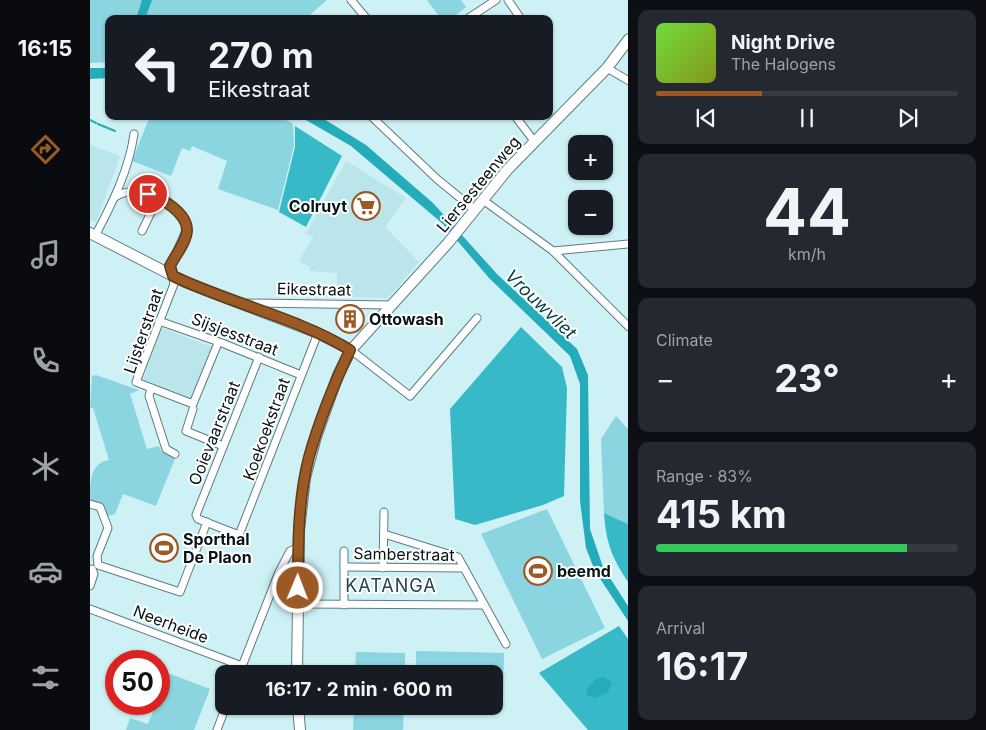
<!DOCTYPE html>
<html lang="en">
<head>
<meta charset="utf-8">
<style>
	:root { --surface:#171b24; --page:#242831; --text:#f1f3f6; --muted:#9ea1a6; --line:#363941; --accent:#9a5925 }
	body { margin:0; font-family:Inter,sans-serif; background:var(--page); color:var(--text); height:100vh; display:flex; flex-direction:column; font-size:19px; white-space:nowrap }
	* { box-sizing:border-box; margin:0 }
	p { font-size:16px; color:var(--muted) }
	.icon { flex:none; width:28px; height:28px; fill:none; stroke:currentColor; stroke-width:2; stroke-linecap:round; stroke-linejoin:round }
	.map { position:relative; flex:1; overflow:hidden }
	.side { display:flex; flex-direction:column; gap:10px; padding:10px; background:#0d0f14; width:358px }
	.side>* { flex:none }
	.top-card { position:absolute; left:15px; top:15px; width:448px; height:105px; border-radius:10px; box-shadow:0 1px 4px #0004; background:#171b24; color:var(--text); overflow:hidden }
	.tools { position:absolute; left:478px; top:135px; display:grid; gap:10px }
	.tools a { display:grid; place-items:center; width:45px; height:45px; border-radius:10px; background:var(--surface); box-shadow:0 1px 4px #0004; font-size:25px }
	.speed { position:absolute; left:15px; top:650px; display:flex; gap:10px; font-size:25px; font-weight:700; text-align:center }
	.speed>* { display:grid; place-content:center; width:65px; height:65px; border-radius:50%; background:var(--surface); box-shadow:0 1px 4px #0004; line-height:1 }
	.speed .limit { border:8px solid #d22; background:#fff; color:#111 }
	.pin { position:absolute; display:grid; place-items:center; width:42px; height:42px; color:#fff; margin:-21px; border:2px solid #fff; border-radius:50%; box-shadow:0 1px 5px #0007 }
	.me { position:absolute; width:55px; margin:-28px; rotate:1deg; stroke-linejoin:round; filter:drop-shadow(0 0 4px #0008) }
	.turn { display:flex; align-items:center; gap:18px; height:105px; padding:0 20px; font-size:22px }
	.turn .icon { width:65px; height:65px; stroke-width:2.5 }
	.turn b { display:block; font-size:35px; line-height:42px }
	.big { font-size:38px; font-weight:700; line-height:1.1 }
	.side .card { flex:1; display:flex; flex-direction:column; justify-content:center; gap:8px; min-width:0; padding:0 18px; border-radius:10px; background:var(--page) }
	.side .dial { align-items:center; gap:0 }
	.dial b { font-size:65px; line-height:1 }
	.song { display:flex; align-items:center; gap:15px }
	.cover { width:60px; height:60px; border-radius:8px; background:linear-gradient(135deg,hsl(100 70% 55%),hsl(70 70% 35%)) }
	.played { height:5px; border-radius:2px; background:linear-gradient(90deg,var(--accent) 35%,var(--line) 35%) }
	.keys { display:flex; justify-content:space-around; direction:ltr }
	.heat { display:flex; justify-content:space-between; align-items:center; font-size:28px; direction:ltr }
	.charge { height:8px; border-radius:4px; background:linear-gradient(90deg,#34c759 83%,var(--line) 0) }
	.trip { position:absolute; left:125px; top:665px; width:288px; height:50px; border-radius:10px; background:var(--surface); box-shadow:0 1px 4px #0004; font-weight:700; line-height:50px; text-align:center }
	main { display:flex; flex:1; min-height:0 }
	.tabs { display:flex; flex-direction:column; width:90px; justify-content:space-around; align-items:center; background:#090b0e; color:var(--muted) }
	.tabs .icon { width:35px; height:35px }
	.tabs .current { color:var(--accent) }
	.tabs b { font-size:22px; color:var(--text) }
	.map>svg:first-child { display:block }
</style>
</head>
<body>
<main>
<nav class="tabs">
<b>16:15</b>
<svg class="icon current" aria-label="directions" viewBox="0 0 24 24"><path d="M12 3l9 9-9 9-9-9zM9 14v-3h6M13 9l2 2-2 2"/></svg>
<svg class="icon" aria-label="music" viewBox="0 0 24 24"><path d="M9 18V5l10-2v13"/><circle cx="6" cy="18" r="3"/><circle cx="16" cy="16" r="3"/></svg>
<svg class="icon" aria-label="phone" viewBox="0 0 24 24"><path d="M5 4h4l2 5-3 2q2 4 5 5l2-3 5 2v4C11 20 4 13 5 4z"/></svg>
<svg class="icon" aria-label="climate" viewBox="0 0 24 24"><path d="M12 3v18M4 7l16 10M4 17L20 7"/></svg>
<svg class="icon" aria-label="car" viewBox="0 0 24 24"><path d="M5 17H2v-5l4-1 3-4h7l3 4 3 1v5h-3M9 17h6M6 11h13"/><circle cx="7" cy="17" r="2"/><circle cx="17" cy="17" r="2"/></svg>
<svg class="icon" aria-label="filters" viewBox="0 0 24 24"><path d="M4 7h16M4 17h16"/><circle cx="9" cy="7" r="2"/><circle cx="15" cy="17" r="2"/></svg>
</nav>
<div class="map">
<svg width="539" height="730" viewBox="0 0 539 730">
	<rect width="100%" height="100%" fill="#cef1f5"/>
	<g fill="#b9e5eb">
		<polygon points="0,145 30,156 6,222 0,220"/>
		<polygon points="256,161 316,198 295,227 329,262 298,298 247,297 247,273 220,271 220,267 209,261 223,237 216,233"/>
		<polygon points="72,328 122,347 101,400 53,379"/>
	</g>
	<g fill="#8ad5df">
		<polygon points="0,0 237,0 215,19 19,19 19,62 0,63"/>
		<polygon points="337,0 371,0 376,7 361,19 351,19"/>
		<polygon points="60,116 189,116 203,124 204,146 188,210 128,189 137,161 102,146 100,151 92,148 81,176 42,161"/>
		<path d="M6 375 49 390 40 394 57 449 69 446 71 451 86 456 66 506 33 494 25 514 18 516 12 505 0 501C0 482 0 463 19 460L3 408H0L2 376Z"/>
		<polygon points="526,416 538,429 538,524 514,513 511,439"/>
		<polygon points="457,509 515,628 452,659 391,534"/>
		<polygon points="326,651 414,653 413,703 404,703 404,674 326,674"/>
		<polygon points="266,652 315,653 315,674 265,674"/>
		<polygon points="78,673 120,689 104,730 36,730 40,718 58,724 66,704 69,704 69,697"/>
		<polygon points="264,706 314,706 313,730 263,730"/>
	</g>
	<g fill="#37b9c7">
		<polygon points="205,126 252,156 216,227 189,212 205,147"/>
		<polygon points="431,327 472,367 477,388 474,496 453,505 385,525 365,519 360,409"/>
		<path d="M514 513 538 524V582C522 558 516 543 514 513Z"/>
		<polygon points="529,626 538,639 538,730 498,730 449,673"/>
	</g>
	<g fill="#24acbb">
		<polygon points="52,0 62,0 55,19 46,19"/>
		<polygon points="0,68 19,68 19,78 0,79"/>
		<polygon points="209,116 229,116 276,145 343,203 407,274 487,349 498,375 500,529 513,567 538,606 538,621 505,571 496,548 490,501 490,384 480,356 399,278 353,224 261,146"/>
		<polygon points="513,677 522,682 518,692 506,698 498,696 496,690 506,679"/>
	</g>
	<g fill="none" stroke-linecap="round" stroke-linejoin="round">
		<g stroke="#24acbb" stroke-width="2">
			<polyline points="0,120 6,123"/>
			<polyline points="8,124 25,131"/>
		</g>
		<defs>
			<g id="street">
				<polyline points="261,0 277,19"/>
				<polyline points="418,0 431,19"/>
				<polyline points="377,19 406,0"/>
				<polyline points="517,68 539,81"/>
				<polyline points="281,116 347,179 385,210"/>
				<polyline points="425,116 444,141"/>
				<path d="M25 197C50 181 89 203 97 229L80 266 84 284 46 382 103 404 128 343"/>
				<polyline points="393,200 463,251 539,327"/>
				<polyline points="52,231 68,198"/>
				<path d="M5 236C22 204 39 170 44 134"/>
				<polyline points="463,251 539,244"/>
				<polyline points="156,303 300,305"/>
				<polyline points="69,321 132,343 211,375"/>
				<polyline points="261,350 320,396 387,318"/>
				<polyline points="169,357 106,515 108,519 149,535 228,333"/>
				<polyline points="61,388 59,396 76,449 85,454"/>
				<polyline points="103,409 96,431 133,446"/>
				<polyline points="0,504 10,507 18,528 7,556 8,565 90,592 117,522"/>
				<polyline points="294,534 368,557 416,644"/>
				<polyline points="254,567 374,568"/>
				<polyline points="293,568 294,512"/>
				<polyline points="0,586 4,574 2,569"/>
				<polyline points="208,604 394,605"/>
				<polyline points="254,605 254,551"/>
				<polyline points="0,609 152,666"/>
				<polyline points="149,674 189,572 200,551 209,547"/>
				<polyline points="127,730 136,706"/>
			</g>
			<g id="secondary">
				<polyline points="0,233 95,282 228,333 261,350"/>
				<polyline points="207,674 209,530 215,478 226,437 248,375 261,350 358,243 418,169 517,68 539,39"/>
				<polyline points="208,706 210,730"/>
			</g>
		</defs>
		<use href="#street" stroke="#5d7d81" stroke-width="9"/>
		<use href="#secondary" stroke="#5d7d81" stroke-width="12"/>
		<use href="#street" stroke="#fff" stroke-width="7"/>
		<use href="#secondary" stroke="#fff" stroke-width="10"/>
	</g>
	<g fill="none" stroke-linecap="round" stroke-linejoin="round">
		<defs>
			<path id="route" d="M58 194C72 198 97 213 97 230 97 241 85 256 80 266L83 276C139 303 208 318 260 350 244 384 229 421 219 457 208 499 208 544 208 588"/>
		</defs>
		<use href="#route" stroke="#643a18" stroke-width="12"/>
		<use href="#route" stroke="#9a5925" stroke-width="9"/>
	</g>
	<defs>
		<symbol id="supermarket-ring" viewBox="-11 -11 22 22"><circle r="9.5" fill="#fff" stroke="#9a5925" stroke-width="1.5"/><path d="M-6-5.5h2.5l.6 2H6L4.5 2H-2.5L-4.4-4H-6ZM-1.5 3.2a1.3 1.3 0 1 0 .1 0ZM3 3.2a1.3 1.3 0 1 0 .1 0Z" fill="#9a5925"/></symbol>
		<symbol id="building-ring" viewBox="-11 -11 22 22"><circle r="9.5" fill="#fff" stroke="#9a5925" stroke-width="1.5"/><path d="M-4-6H4V6H1V3H-1V6H-4ZM-2.5-4.3h1.7v1.8h-1.7ZM.8-4.3h1.7v1.8H.8ZM-2.5-1h1.7V.8h-1.7ZM.8-1h1.7V.8H.8Z" fill="#9a5925"/></symbol>
		<symbol id="stadium-ring" viewBox="-11 -11 22 22"><circle r="9.5" fill="#fff" stroke="#9a5925" stroke-width="1.5"/><path d="M0-5a6.5 5 0 1 0 0 10a6.5 5 0 1 0 0-10ZM-3.5-1.8h7v3.6h-7Z" fill="#9a5925"/></symbol>
	</defs>
	<g fill-rule="evenodd">
		<use href="#supermarket-ring" x="260" y="190" width="32" height="32"/>
		<use href="#building-ring" x="244" y="303" width="32" height="32"/>
		<use href="#stadium-ring" x="58" y="532" width="32" height="32"/>
		<use href="#stadium-ring" x="432" y="555" width="32" height="32"/>
	</g>
	<g text-anchor="middle" dominant-baseline="central" stroke-width="4" stroke-linejoin="round" paint-order="stroke">
		<g font-size="16" fill="#071315" stroke="#fff">
			<text transform="translate(388 184) rotate(-50)">Liersesteenweg</text>
			<text transform="translate(224 289) rotate(1)">Eikestraat</text>
			<text transform="translate(53 331) rotate(-71)">Lijsterstraat</text>
			<text transform="translate(145 334) rotate(21)">Sijsjesstraat</text>
			<text transform="translate(176 429) rotate(-70)">Koekoekstraat</text>
			<text transform="translate(124 433) rotate(-68)">Ooievaarstraat</text>
			<text transform="translate(314 554) rotate(1)">Samberstraat</text>
			<text transform="translate(81 624) rotate(21)">Neerheide</text>
		</g>
		<g font-size="16" font-weight="bold" fill="#071315" stroke="#fff" text-anchor="start">
			<text x="257" y="206" text-anchor="end">Colruyt</text>
			<text x="279" y="319">Ottowash</text>
			<text x="93" y="539">Sporthal<tspan x="93" dy="18">De Plaon</tspan></text>
			<text x="467" y="571">beemd</text>
		</g>
		<g font-size="18" font-style="italic" fill="#033f45" stroke="#fff">
			<text transform="translate(451 304) rotate(44)">Vrouwvliet</text>
		</g>
		<g font-size="18" letter-spacing="1" fill="#264448" stroke="#fff">
			<text x="301" y="585">KATANGA</text>
		</g>
	</g>
</svg>
<div class="tools">
<a>+</a>
<a>−</a>
</div>
<div class="speed"><div class="limit">50</div></div>
<div class="pin" style="left:58px;top:194px;background:#d93025"><svg class="icon" aria-label="arrive" viewBox="0 0 24 24"><path d="M6 21V4h12l-3 4 3 4H6"/></svg></div>
<svg class="me" style="left:208px;top:588px" viewBox="-20 -20 40 40"><circle r="17" fill="#9a5925" stroke="#fff" stroke-width="3"/><path d="M0-11L8 9 0 5-8 9z" fill="#fff"/></svg>
<div class="trip">16:17 · 2 min · 600 m</div>
<div class="top-card">
<div class="turn"><svg class="icon" aria-label="left" viewBox="0 0 24 24"><path d="M17 20v-9H6M10 6l-5 5 5 5"/></svg><div><b>270 m</b>Eikestraat</div></div>
</div>
</div>
<section class="side">
<div class="card">
<div class="song"><i class="cover"></i><div><b>Night Drive</b><p>The Halogens</p></div></div>
<div class="played"></div>
<div class="keys"><svg class="icon" aria-label="previous" viewBox="0 0 24 24"><path d="M18 5L8 12l10 7zM5 5v14"/></svg><svg class="icon" aria-label="pause" viewBox="0 0 24 24"><path d="M8 5v14M16 5v14"/></svg><svg class="icon" aria-label="next" viewBox="0 0 24 24"><path d="M6 5l10 7-10 7zM19 5v14"/></svg></div>
</div>
<div class="card dial"><b>44</b><p>km/h</p></div>
<div class="card"><p>Climate</p>
<div class="heat"><a>−</a><b class="big">23°</b><a>+</a></div>
</div>
<div class="card"><p>Range · 83%</p><b class="big">415 km</b><div class="charge"></div></div>
<div class="card"><p>Arrival</p><b class="big">16:17</b></div>
</section>
</main>
</body>
</html>
